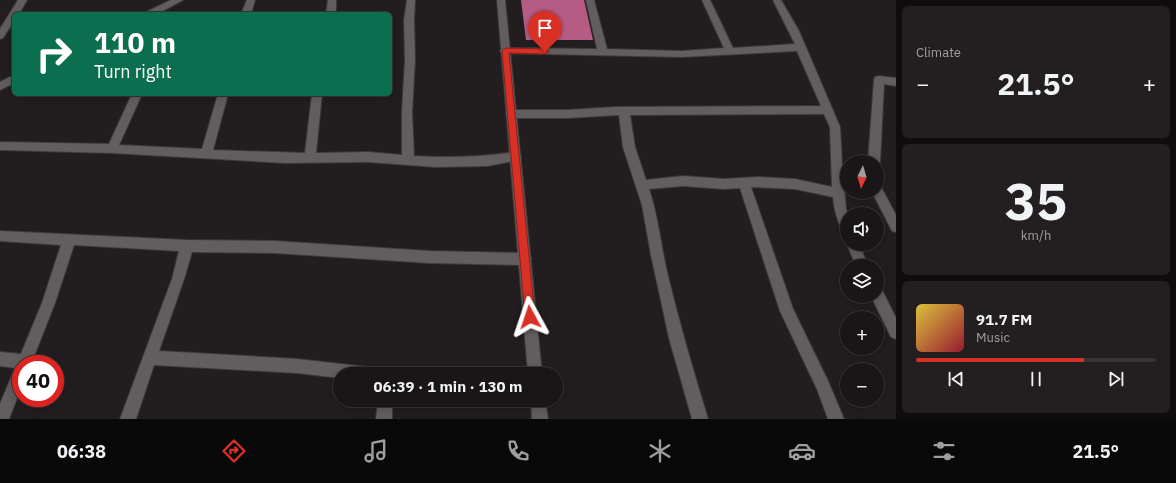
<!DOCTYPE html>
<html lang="en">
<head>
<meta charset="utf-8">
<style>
	:root { --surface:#1a1617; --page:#231f20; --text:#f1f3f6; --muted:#9f9fa1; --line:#383536; --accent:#d93025 }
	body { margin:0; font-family:"IBM Plex Sans",sans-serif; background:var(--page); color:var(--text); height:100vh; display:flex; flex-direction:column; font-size:15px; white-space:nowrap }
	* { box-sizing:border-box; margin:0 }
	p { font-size:13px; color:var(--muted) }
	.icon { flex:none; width:22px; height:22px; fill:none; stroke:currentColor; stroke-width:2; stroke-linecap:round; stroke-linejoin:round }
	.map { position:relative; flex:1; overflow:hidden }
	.side { display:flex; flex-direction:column; gap:6px; padding:6px; background:#0e0c0d; width:280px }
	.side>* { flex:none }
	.hud { position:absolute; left:12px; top:12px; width:380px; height:84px; border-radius:6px; box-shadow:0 2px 10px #0003,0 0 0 1px var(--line); background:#0b6e4f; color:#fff; overflow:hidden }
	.needle { width:26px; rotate:185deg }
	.tools { position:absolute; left:840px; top:155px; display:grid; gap:8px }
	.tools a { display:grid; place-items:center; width:44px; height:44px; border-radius:50%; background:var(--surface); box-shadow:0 2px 10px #0003,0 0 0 1px var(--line); font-size:20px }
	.speed { position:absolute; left:12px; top:355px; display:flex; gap:8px; font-size:20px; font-weight:700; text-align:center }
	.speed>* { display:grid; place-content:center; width:52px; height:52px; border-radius:50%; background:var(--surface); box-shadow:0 2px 10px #0003,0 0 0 1px var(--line); line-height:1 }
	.speed .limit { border:6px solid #d22; background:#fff; color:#111 }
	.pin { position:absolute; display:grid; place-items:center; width:34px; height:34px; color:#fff; margin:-41px -17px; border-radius:50% 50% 50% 0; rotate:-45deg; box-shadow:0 0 4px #0007 }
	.pin .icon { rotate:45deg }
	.me { position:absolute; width:44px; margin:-22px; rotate:355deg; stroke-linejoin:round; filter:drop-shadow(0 0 3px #0008) }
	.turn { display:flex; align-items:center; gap:14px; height:84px; padding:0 16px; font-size:18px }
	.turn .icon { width:52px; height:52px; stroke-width:2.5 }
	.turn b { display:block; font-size:28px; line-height:34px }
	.big { font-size:30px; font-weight:700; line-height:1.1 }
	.side .widget { flex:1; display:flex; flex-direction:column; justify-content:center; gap:6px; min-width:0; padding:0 14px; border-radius:6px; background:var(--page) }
	.side .dial { align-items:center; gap:0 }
	.dial b { font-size:52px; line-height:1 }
	.song { display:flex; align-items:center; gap:12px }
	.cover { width:48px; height:48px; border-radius:6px; background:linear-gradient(135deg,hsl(50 70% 55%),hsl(350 70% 35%)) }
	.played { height:4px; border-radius:2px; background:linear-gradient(90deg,var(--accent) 70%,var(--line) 70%) }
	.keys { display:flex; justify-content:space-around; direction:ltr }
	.heat { display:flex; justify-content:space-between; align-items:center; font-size:22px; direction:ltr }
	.trip { position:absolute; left:333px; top:367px; width:230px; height:40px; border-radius:20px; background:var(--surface); box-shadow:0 2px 10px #0003,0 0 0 1px var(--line); font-weight:700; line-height:40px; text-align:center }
	.menu { display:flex; height:64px; justify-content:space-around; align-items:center; background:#0a0909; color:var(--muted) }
	.menu .icon { width:28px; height:28px }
	.menu .selected { color:var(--accent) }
	.menu b { font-size:18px; color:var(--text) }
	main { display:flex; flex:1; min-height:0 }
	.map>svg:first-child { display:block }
</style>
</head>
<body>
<main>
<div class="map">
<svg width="896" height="419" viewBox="0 0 896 419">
	<rect width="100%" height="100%" fill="#221e1f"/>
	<polygon fill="#b65b84" points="521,0 584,0 593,40 526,40"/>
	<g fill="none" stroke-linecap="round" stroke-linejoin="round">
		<defs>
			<g id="street">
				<polygon points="18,0 27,0 19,14 14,14 14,21 3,38 0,39 0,29"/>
				<polygon points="171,0 183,0 157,14 144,14 146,12"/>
				<polygon points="247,0 255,0 251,14 241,14"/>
				<polygon points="328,0 336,0 336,14 326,14"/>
				<path d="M407 0H415L414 20 415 60 412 112 414 156C448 158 481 157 515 152L519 154 521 157 519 160 487 166 436 167 368 162 285 163 112 153 0 150V142L109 144 132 94H142L119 145 202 149 218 94H228L213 150 305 153 312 94H322L316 153 368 152 402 155V112L405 60 404 20Z"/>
				<path d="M586 0H594L607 49 682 51 724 48 702 0H710L733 48 795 44 773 0H781L799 31 840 127 842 164 846 209 848 214 847 233 843 232C837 220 834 209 833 197L795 189 751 187 793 309 828 381 844 419H828L817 389 780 311 740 188 724 189 683 186 649 189C658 216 661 245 667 272 679 322 693 370 708 419H692L669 338 651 255 642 205 623 147 619 115 567 118H511L507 117 506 114 507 111 511 110H567L615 107 821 106 797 51 682 57 502 53 500 51 502 49 505 48 597 49ZM824 114 830 127 832 187 795 179 758 177 724 179 683 176 646 180 635 147 630 115Z"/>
				<polygon points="14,75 14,83 0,90 0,82"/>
				<polygon points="879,76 896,78 896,86 884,84 880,162 877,166 877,162 868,162 874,80 875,77"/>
				<polygon points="877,185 881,187 896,215 896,232 892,231 872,192 877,192"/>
				<polygon points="0,231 187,240 275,241 429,251 525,253 529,255 531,259 529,263 525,265 429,263 275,253 192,252 184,279 159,351 297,359 368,367 373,369 375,374 340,374 340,378 297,373 154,365 136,419 120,419 172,279 179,251 74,245 55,303 31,364 21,364 21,388 9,419 0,419 0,404 15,368 0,366 0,352 21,354 42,303 61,245 0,241"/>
				<polygon points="847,244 859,244 868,266 856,266"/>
				<polygon points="877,288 882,290 896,318 896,339 891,337 871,296 877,296"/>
				<polygon points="378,400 392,400 392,419 376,419"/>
			</g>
			<g id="secondary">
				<polygon points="497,0 505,0 542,374 528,374"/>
				<polygon points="531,400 545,400 548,419 532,419"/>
			</g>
		</defs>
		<use href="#street" stroke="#3d3a3b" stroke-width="2"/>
		<use href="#secondary" stroke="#3d3a3b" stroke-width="2"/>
		<use href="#street" fill="#625e5f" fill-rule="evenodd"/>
		<use href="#secondary" fill="#625e5f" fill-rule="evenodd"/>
	</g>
	<polygon fill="#d93025" stroke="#8d1f18" points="505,48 545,49 549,52 545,54 509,53 535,317 534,320 530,322 526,320 525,317 502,51"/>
</svg>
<div class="tools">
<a><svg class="needle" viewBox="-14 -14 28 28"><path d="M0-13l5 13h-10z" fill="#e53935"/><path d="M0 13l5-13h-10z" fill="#9f9fa1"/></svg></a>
<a><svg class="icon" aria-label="sound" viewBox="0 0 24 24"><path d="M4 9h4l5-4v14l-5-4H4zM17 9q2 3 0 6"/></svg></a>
<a><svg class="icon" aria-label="layers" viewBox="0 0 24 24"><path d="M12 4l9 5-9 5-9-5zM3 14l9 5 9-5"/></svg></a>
<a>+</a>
<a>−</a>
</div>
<div class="speed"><div class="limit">40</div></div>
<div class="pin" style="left:545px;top:52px;background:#d93025"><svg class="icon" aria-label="arrive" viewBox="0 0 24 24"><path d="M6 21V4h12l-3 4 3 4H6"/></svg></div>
<svg class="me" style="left:530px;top:317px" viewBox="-20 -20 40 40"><path d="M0-17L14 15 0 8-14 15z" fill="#d93025" stroke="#fff" stroke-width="4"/></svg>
<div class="trip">06:39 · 1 min · 130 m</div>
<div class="hud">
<div class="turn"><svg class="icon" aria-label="right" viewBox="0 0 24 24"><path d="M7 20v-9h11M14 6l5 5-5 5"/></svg><div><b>110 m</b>Turn right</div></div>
</div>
</div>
<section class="side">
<div class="widget"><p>Climate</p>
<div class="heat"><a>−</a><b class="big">21.5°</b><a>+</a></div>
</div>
<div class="widget dial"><b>35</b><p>km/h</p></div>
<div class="widget">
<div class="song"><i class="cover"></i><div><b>91.7 FM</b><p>Music</p></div></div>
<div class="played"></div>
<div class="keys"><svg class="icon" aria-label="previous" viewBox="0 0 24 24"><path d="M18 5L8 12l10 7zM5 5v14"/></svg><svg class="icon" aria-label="pause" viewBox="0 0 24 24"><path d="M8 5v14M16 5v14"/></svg><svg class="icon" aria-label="next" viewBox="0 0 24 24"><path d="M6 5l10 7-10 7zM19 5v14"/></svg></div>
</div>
</section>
</main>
<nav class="menu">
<b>06:38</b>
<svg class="icon selected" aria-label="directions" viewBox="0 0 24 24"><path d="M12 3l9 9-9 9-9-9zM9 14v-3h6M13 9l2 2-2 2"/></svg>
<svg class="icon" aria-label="music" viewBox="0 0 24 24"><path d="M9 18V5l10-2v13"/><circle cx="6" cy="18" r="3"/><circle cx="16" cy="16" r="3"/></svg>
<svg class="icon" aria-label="phone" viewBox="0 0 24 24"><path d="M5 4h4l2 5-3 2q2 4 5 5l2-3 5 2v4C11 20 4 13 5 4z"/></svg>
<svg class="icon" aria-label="climate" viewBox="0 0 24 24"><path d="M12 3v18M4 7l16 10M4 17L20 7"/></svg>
<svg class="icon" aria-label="car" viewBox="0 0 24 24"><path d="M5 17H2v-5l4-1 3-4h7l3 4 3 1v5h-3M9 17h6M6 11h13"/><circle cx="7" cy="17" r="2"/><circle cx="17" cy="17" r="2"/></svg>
<svg class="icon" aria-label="filters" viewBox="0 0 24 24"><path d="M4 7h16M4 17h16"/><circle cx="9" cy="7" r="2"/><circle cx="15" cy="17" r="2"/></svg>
<b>21.5°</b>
</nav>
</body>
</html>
